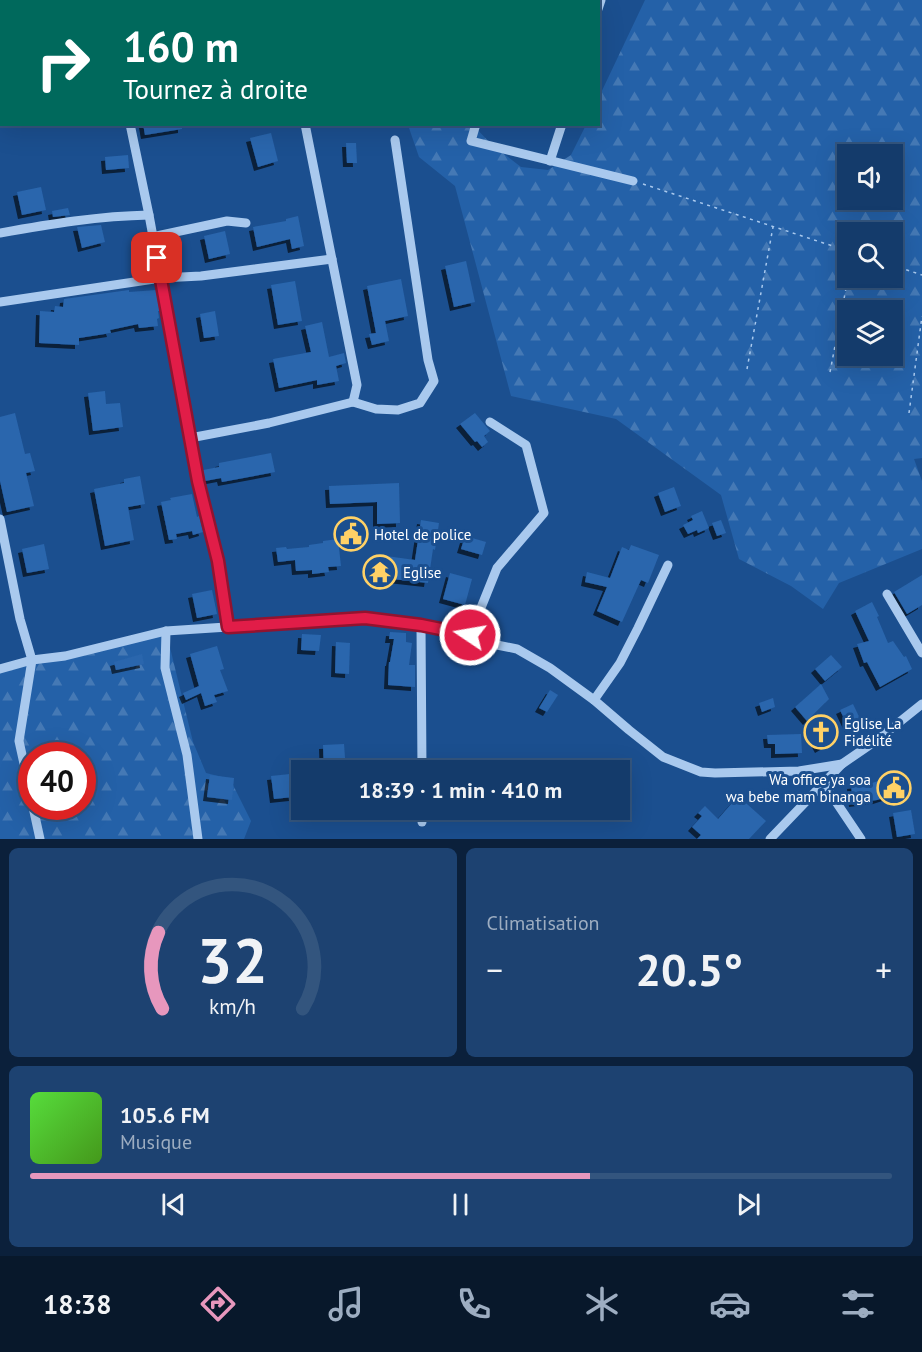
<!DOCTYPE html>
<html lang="fr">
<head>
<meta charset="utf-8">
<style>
	:root { --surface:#143b6b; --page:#1d4271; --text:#f1f3f6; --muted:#9dadc1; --line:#33557e; --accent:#e797bd }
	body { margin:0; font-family:"PT Sans",sans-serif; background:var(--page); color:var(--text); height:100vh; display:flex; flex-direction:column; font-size:22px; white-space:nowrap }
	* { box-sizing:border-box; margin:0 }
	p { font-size:20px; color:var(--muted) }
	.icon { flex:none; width:33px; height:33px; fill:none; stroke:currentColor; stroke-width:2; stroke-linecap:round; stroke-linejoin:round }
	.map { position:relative; height:839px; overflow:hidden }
	.details { display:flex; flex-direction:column; gap:9px; padding:9px; background:#0b203b; flex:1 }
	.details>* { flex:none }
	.guide { position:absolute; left:0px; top:0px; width:600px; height:126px; box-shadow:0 6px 24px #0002,0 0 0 2px var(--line); background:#00695c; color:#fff; overflow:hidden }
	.tools { position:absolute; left:837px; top:144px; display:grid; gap:12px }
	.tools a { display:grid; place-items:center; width:66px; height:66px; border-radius:0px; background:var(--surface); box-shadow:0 6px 24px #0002,0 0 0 2px var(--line); font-size:30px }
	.speed { position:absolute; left:18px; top:742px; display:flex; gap:12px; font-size:30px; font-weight:700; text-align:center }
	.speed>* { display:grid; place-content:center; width:78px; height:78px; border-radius:50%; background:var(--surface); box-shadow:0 6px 24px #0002,0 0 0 2px var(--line); line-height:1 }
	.speed .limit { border:9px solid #d22; background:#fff; color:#111 }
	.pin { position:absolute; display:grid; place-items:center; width:51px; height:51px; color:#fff; margin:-26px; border-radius:12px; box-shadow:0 3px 9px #0006 }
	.me { position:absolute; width:66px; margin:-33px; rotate:282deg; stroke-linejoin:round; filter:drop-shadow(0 0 4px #0008) }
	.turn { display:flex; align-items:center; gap:21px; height:126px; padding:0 24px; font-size:27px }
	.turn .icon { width:78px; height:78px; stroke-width:2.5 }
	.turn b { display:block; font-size:42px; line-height:51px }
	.big { font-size:45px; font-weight:600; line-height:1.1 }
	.details .card { flex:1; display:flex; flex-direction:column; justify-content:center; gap:9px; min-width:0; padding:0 21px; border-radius:9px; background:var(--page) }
	.details .dial { align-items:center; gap:0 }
	.dial svg { height:156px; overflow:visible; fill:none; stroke:var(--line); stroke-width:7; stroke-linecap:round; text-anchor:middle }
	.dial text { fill:var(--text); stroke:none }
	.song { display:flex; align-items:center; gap:18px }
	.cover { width:72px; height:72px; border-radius:9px; background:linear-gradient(135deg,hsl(110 70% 55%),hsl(100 70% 35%)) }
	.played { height:6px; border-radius:3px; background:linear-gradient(90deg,var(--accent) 65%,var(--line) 65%) }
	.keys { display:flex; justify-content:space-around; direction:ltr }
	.heat { display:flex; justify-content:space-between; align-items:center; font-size:33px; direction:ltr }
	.details .tiles { flex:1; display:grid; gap:9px; grid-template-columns:1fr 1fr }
	.card:last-child { grid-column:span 2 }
	.trip { position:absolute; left:291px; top:760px; width:339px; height:60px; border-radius:0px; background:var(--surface); box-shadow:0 6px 24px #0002,0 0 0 2px var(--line); font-weight:600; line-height:60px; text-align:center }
	.tabs { display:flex; height:96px; justify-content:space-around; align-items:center; background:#08182b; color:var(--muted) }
	.tabs .icon { width:42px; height:42px }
	.tabs .on { color:var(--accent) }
	.tabs b { font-size:27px; color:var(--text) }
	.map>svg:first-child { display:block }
</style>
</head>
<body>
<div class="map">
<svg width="922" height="839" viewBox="0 0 922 839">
	<defs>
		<pattern id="forest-firs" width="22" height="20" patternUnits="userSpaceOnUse" patternTransform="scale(1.5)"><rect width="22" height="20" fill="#2461a8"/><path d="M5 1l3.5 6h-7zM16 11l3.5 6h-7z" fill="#4579b5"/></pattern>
		<filter id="shadow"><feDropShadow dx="-4" dy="4" stdDeviation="0" flood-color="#0009"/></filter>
	</defs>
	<rect width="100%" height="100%" fill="#1b4f8f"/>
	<g fill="url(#forest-firs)" fill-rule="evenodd">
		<path d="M645 0H922V458L914 459 922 481V549L839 583 823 609 791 586 739 559 721 495 616 419 511 396 455 186 419 157 408 125H473L490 143 521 167 548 170 571 155 586 125 598 124 599 97ZM848 154H892V200H848ZM848 232H892V278H848ZM848 310H892V356H848Z"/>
		<path d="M166 631 193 742 206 773 230 779 251 821 244 839H0V671ZM32 756H82V807H32Z"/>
	</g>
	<g fill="#2a66ad" filter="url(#shadow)">
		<polygon points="143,124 182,124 182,129 145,135"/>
		<polygon points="271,133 278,161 258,167 250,138"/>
		<polygon points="346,143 356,143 357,163 347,163"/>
		<polygon points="128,155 129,168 106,170 105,157"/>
		<polygon points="41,187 46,210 22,215 17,192"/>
		<polygon points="68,208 70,215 53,217 52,211"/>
		<polygon points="298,216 304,246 292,249 290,239 257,247 253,227 286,221 286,219"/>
		<polygon points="101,225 105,242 82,248 77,227"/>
		<polygon points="225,231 230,254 209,259 204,236"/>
		<polygon points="466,261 475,302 454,307 445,266"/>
		<polygon points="401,279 408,316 385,321 389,341 372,345 369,334 376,333 367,286"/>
		<polygon points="295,281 302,321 278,325 271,285"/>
		<polygon points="129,290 129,292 156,290 160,311 158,311 159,318 157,319 158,326 139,328 138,324 110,330 111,333 79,338 79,345 39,343 40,311 54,312 55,306 63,307 64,299"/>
		<polygon points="215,311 219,336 204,338 200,314"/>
		<polygon points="322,322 329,357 344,353 346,363 336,366 339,381 317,385 317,380 279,388 273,359 311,352 305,326"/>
		<polygon points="105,391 106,404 120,403 123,427 93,431 88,393"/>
		<polygon points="15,413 25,454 30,453 35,471 26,473 34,506 7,512 0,481 0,417"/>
		<polygon points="475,413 490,431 484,436 488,442 482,447 477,441 475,442 460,424"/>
		<polygon points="271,453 275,472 222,482 221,478 205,481 203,470 219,467 219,463"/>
		<polygon points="140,476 145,504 128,507 134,540 105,546 94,489 124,483 124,479"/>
		<polygon points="399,483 400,523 377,524 377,502 330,504 329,486"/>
		<polygon points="674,487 681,506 665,512 658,493"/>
		<polygon points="192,494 197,517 199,516 203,532 193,535 192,531 176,534 177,539 169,540 161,502 171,500 170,498"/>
		<polygon points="702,511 709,528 698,533 697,530 688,534 683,525 693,520 691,516"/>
		<polygon points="421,520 439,523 435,550 433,549 428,583 383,578 386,556 415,560"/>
		<polygon points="721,520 726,533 717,536 712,523"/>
		<polygon points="465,536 486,542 482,555 461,549"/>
		<polygon points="338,539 341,566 328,567 329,572 312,574 312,570 296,571 295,560 278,562 276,548 286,547 287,549 309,547 309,545 323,543 323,541"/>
		<polygon points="44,544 49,569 27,573 22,549"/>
		<polygon points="631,545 659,555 648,583 641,580 622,622 597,611 607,587 585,582 587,572 610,578 622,547 629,550"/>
		<polygon points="450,573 472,579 465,605 443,599"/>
		<polygon points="922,575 922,605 907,614 894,592"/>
		<polygon points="212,590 217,614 197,618 192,594"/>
		<polygon points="872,602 879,616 877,617 888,643 893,641 904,657 906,656 912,669 880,687 867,662 864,663 857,644 869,641 855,611"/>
		<polygon points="390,632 406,633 406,642 412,643 409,665 415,665 415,687 388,685 389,662 390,662 394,639 389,639"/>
		<polygon points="302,634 321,635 319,651 301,650"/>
		<polygon points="336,642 350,643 349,674 335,673"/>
		<polygon points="217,646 224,669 220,670 228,691 214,695 217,702 205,706 201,693 186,700 183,693 199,686 190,654"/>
		<polygon points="142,654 144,664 116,670 114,662"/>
		<polygon points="831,655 842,667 825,681 815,669"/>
		<polygon points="821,684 829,699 807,721 795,707"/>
		<polygon points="550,690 558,695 547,712 539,708"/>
		<polygon points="773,698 775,707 762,712 759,703"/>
		<polygon points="853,704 863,725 850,731 840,710"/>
		<polygon points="824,718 836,739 819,749 807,727"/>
		<polygon points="801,734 802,753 775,754 775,744 768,744 767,735"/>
		<polygon points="344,744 346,771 324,771 323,745"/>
		<polygon points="431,760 461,763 460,771 430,771"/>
		<polygon points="290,774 293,797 274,799 271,776"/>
		<polygon points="210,775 234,778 232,800 207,797"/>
		<polygon points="897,775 902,792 877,800 853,803 851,785 872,783"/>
		<polygon points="738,796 766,821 750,838 749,839 697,839 701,835 692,827 702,816 698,813 705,806 718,819"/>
		<polygon points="911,810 915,834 897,837 893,813"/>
	</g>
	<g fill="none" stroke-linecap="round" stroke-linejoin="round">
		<g stroke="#a9c9ee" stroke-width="1.5" stroke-dasharray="3 4.5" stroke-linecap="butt">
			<polyline points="643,184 848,251"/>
			<polyline points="892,265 922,275"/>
			<polyline points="747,369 773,227"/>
			<polyline points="830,372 848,278"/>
			<polyline points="909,413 922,316"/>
		</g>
		<g stroke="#a9c9ee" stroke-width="9">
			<polyline points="102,0 102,2"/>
			<polyline points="222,2 222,0"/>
			<polyline points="520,2 520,0"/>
			<polyline points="598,9 601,0"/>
			<polyline points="0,73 2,72"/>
			<polyline points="130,124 149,215 198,481 217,561 228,627"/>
			<polyline points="305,124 357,385 353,402"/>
			<polyline points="476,124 471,141 633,181"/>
			<polyline points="550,161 562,124"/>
			<path d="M0 233C50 224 99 216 149 215"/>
			<polyline points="152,237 227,221 246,223"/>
			<polyline points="0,302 161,278 201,276 332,259"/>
			<polyline points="190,438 269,423 353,402 376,409 398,410 420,403 434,381 428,360 395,140"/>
			<polyline points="0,519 20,619 32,660 19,741 32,800"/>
			<polyline points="887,594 922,653"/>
			<polyline points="421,625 422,771"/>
			<polyline points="166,631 165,668 187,755 198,839"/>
			<polyline points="470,635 497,568 544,513 526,445 490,422"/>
			<polyline points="0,669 32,660 65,656 166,631 365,618 421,625 470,635 492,644 517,649 550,668 594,700 629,730 663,757 701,772 715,773 799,771 842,764 877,740 922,704"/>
			<polyline points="594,700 620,663 638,628 668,565"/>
			<polyline points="824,784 861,839"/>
			<polyline points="33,807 40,839"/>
			<polyline points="422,810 422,822"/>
			<polyline points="770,839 842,764"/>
		</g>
	</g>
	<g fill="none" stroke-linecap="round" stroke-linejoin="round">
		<defs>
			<polyline id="route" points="157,258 198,481 218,561 228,627 365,618 421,625 470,635"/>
		</defs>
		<use href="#route" stroke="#92132f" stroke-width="15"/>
		<use href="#route" stroke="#e11d48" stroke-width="10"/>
	</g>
	<defs>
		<symbol id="civic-ring" viewBox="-11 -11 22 22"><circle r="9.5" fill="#1b4f8f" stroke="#ffd166" stroke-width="1.5"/><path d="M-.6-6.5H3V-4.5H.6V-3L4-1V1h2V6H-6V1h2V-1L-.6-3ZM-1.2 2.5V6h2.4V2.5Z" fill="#ffd166"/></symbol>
		<symbol id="temple-ring" viewBox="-11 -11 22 22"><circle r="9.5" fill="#1b4f8f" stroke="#ffd166" stroke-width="1.5"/><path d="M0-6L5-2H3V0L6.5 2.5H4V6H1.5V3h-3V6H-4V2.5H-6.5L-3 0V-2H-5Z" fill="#ffd166"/></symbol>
		<symbol id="church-ring" viewBox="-11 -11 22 22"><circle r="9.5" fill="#1b4f8f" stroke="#ffd166" stroke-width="1.5"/><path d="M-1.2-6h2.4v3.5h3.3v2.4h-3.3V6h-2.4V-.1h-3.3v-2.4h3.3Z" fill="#ffd166"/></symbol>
	</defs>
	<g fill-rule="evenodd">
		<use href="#civic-ring" x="332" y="515" width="38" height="38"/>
		<use href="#temple-ring" x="361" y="553" width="38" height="38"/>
		<use href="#church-ring" x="802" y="713" width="38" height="38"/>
		<use href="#civic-ring" x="875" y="769" width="38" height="38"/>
	</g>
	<g text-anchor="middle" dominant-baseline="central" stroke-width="6" stroke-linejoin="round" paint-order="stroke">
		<g font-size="15" fill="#fff" stroke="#1b4f8f" text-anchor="start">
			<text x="374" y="534">Hotel de police</text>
			<text x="403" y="572">Eglise</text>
			<text x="844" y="723">Église La<tspan x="844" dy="17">Fidélité</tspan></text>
			<text x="871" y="779" text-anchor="end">Wa office ya soa<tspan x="871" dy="17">wa bebe mam binanga</tspan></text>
		</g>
	</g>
</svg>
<div class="tools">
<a><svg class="icon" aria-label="sound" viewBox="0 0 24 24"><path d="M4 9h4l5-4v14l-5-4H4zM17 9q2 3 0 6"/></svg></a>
<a><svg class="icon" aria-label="search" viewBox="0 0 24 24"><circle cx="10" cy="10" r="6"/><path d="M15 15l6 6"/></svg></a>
<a><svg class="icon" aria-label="layers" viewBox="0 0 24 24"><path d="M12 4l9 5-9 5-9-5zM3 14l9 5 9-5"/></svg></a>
</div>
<div class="speed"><div class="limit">40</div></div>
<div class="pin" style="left:157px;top:258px;background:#d93025"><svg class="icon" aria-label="arrive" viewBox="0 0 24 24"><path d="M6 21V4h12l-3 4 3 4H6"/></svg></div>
<svg class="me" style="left:470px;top:635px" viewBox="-20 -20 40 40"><circle r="17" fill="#e11d48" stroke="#fff" stroke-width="3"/><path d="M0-11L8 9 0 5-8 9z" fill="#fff"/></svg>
<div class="trip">18:39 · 1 min · 410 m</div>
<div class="guide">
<div class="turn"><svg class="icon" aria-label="right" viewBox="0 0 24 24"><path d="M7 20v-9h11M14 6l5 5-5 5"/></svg><div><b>160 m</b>Tournez à droite</div></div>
</div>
</div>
<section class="details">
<div class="tiles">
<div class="card dial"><svg viewBox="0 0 100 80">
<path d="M14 69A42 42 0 1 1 86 69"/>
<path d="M14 69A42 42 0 0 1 12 30" stroke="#e797bd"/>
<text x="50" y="56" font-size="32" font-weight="700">32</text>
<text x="50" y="72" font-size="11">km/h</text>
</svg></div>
<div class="card"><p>Climatisation</p>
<div class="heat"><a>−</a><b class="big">20.5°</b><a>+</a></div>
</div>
<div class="card">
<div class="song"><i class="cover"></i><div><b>105.6 FM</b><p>Musique</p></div></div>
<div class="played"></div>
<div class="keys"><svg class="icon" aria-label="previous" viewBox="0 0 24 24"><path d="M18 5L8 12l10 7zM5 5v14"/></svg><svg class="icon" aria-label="pause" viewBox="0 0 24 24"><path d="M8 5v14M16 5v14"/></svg><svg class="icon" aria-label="next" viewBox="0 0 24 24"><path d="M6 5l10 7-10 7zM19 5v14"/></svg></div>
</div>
</div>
</section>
<nav class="tabs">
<b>18:38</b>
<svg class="icon on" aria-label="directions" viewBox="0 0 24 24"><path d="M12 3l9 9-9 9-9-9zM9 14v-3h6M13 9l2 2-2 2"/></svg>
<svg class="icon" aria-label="music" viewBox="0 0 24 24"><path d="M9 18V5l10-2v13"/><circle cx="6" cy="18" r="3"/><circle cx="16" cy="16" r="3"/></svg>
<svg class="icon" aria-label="phone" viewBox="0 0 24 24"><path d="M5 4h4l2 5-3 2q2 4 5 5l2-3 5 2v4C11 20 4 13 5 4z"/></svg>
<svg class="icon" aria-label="climate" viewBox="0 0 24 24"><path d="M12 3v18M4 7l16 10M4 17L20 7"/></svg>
<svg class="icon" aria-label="car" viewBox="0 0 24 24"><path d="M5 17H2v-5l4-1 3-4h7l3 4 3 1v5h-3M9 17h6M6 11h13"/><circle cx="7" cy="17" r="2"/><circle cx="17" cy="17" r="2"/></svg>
<svg class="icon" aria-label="filters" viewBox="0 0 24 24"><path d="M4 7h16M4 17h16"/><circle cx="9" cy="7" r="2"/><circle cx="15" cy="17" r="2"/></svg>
</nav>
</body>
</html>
